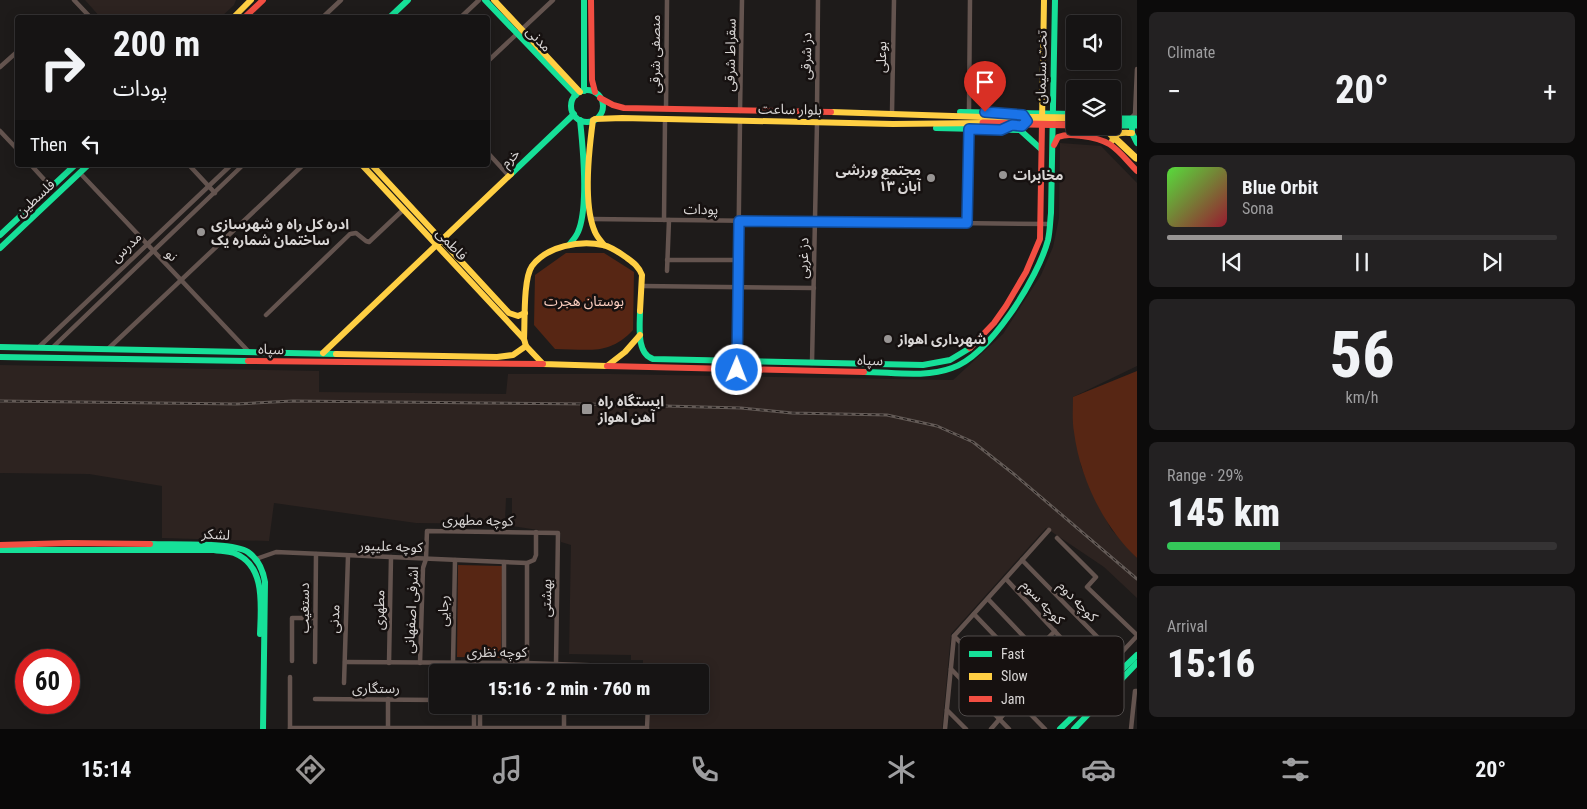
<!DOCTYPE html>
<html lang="en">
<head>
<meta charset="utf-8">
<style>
	:root { --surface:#161414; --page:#232122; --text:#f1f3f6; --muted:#9e9ea0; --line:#353334; --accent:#989594 }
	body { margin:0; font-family:"Roboto Condensed","Noto Sans Arabic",sans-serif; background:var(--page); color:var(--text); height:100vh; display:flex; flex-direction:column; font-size:19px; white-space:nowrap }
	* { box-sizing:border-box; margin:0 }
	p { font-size:16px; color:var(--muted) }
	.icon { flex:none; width:28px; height:28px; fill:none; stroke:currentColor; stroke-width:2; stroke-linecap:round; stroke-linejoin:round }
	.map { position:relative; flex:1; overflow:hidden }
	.details { display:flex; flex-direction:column; gap:12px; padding:12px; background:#0c0b0b; width:450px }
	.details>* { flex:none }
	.hud { position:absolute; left:15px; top:15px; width:475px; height:152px; border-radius:5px; box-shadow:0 2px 12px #0003,0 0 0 1px var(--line); background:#161414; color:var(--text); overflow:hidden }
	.controls { position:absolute; left:1066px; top:15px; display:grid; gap:10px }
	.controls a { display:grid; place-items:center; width:55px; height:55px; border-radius:5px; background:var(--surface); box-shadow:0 2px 12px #0003,0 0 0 1px var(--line); font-size:25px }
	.speed { position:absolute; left:15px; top:649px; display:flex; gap:10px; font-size:25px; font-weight:700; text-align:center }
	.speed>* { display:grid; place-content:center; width:65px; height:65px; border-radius:50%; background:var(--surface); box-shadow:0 2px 12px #0003,0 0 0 1px var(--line); line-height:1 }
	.speed .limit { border:8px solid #d22; background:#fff; color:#111 }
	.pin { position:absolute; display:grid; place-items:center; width:42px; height:42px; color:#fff; margin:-51px -21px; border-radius:50% 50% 50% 0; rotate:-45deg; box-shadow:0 0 5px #0007 }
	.pin .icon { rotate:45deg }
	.me { position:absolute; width:55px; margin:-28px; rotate:1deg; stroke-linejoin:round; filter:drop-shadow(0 0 4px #0008) }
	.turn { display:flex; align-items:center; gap:18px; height:105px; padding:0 15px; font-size:22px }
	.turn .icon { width:65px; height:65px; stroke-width:2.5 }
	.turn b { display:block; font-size:35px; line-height:42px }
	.then { display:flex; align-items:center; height:48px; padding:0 15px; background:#0003; gap:10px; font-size:19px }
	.big { font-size:38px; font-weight:800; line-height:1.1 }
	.details .tile { flex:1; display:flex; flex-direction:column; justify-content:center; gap:8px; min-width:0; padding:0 18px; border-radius:8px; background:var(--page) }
	.details .dial { align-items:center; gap:0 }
	.dial b { font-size:65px; line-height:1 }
	.song { display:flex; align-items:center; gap:15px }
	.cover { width:60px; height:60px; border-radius:8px; background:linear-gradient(135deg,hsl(110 70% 55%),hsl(350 70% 35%)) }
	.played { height:5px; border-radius:2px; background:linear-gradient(90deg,var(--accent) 45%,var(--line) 45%) }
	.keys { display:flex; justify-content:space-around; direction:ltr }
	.heat { display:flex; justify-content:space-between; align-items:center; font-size:28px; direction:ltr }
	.charge { height:8px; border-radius:4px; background:linear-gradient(90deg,#34c759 29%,var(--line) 0) }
	.trip { position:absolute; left:429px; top:664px; width:280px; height:50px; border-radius:5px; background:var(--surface); box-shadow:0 2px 12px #0003,0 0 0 1px var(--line); font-weight:800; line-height:50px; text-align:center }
	.dock { display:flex; height:80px; justify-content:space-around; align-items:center; background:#090808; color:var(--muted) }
	.dock .icon { width:35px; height:35px }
	.dock .current { color:var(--accent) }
	.dock b { font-size:22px; color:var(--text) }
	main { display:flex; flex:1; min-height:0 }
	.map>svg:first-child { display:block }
</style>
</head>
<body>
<main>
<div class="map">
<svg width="1137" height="729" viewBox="0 0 1137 729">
	<rect width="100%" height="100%" fill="#1e1b1a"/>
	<g fill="#2d2320">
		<polygon points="85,0 236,0 234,5 221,17 101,18"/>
		<polygon points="1060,143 1101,146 1137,183 1137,366 1073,397 1081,466 1095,499 1111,529 1137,558 1137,598 1104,567 1046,528 951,634 942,729 650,729 650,705 700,705 700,672 651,672 650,668 643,668 643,660 631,660 631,655 569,654 571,545 561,542 560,531 558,533 512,526 512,498 506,498 505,521 501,524 416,523 274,503 269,541 162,538 162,486 89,474 0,473 0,365 319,371 319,392 506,394 508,374 611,374 953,380 1003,334 1041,275 1053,247 1059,218"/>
	</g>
	<g fill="#572614">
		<path d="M566 253H604L634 272 633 330C609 356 588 349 555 349L534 325 535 275Z"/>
		<path d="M1137 371V558C1103 526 1080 478 1074 432 1072 420 1073 408 1073 397Z"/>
		<polygon points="458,565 502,566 501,658 457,657"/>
	</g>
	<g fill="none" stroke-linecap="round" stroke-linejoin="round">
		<g stroke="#64544f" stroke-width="4.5">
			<polyline points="74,0 91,18"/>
			<polyline points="322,18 341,0"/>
			<polyline points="460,18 479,0"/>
			<polyline points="488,61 553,0"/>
			<polyline points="0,67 18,51"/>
			<polyline points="666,109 667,0"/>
			<polyline points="740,111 742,0"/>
			<polyline points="969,111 970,0"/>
			<polyline points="817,112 818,0"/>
			<polyline points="892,113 894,0"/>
			<polyline points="1132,117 1135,114 1137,69"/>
			<polyline points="0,131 18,150"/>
			<polyline points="488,153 509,176"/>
			<polyline points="31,165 51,187"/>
			<polyline points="189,165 215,193"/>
			<polyline points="80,173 249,352"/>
			<polyline points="591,219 1050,224"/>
			<polyline points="664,220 665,119"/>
			<polyline points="967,223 969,129"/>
			<polyline points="667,260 738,260"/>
			<polyline points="667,271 669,220"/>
			<polyline points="642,286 814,288"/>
			<polyline points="266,315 350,234 356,233 366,241 369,242 404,209"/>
			<polyline points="39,347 231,165"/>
			<polyline points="52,348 243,165"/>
			<polyline points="108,349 303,165"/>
			<polyline points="737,361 740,121"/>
			<polyline points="812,363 817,123"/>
			<polyline points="1057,538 1096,577 1087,587 1137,635"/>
			<polyline points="256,559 276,552 527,563 534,560 536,555 536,532"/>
			<polyline points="1022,560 1117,657"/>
			<polyline points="527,563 527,663"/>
			<polyline points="1006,579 1105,685"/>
			<polyline points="988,599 1087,703"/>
			<polyline points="974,614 1067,711"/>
			<polyline points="954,636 1045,729"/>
			<polyline points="1036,650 1055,631"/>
			<polyline points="292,661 292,618 315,618"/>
			<polyline points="315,662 316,554"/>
			<polyline points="345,662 527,663 640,667 645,672"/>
			<polyline points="389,663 391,557"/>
			<polyline points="420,663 423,568 426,559 427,531 558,533 556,664"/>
			<polyline points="453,663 455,560"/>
			<polyline points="504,663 504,562"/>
			<polyline points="951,669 1009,729"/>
			<polyline points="290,677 290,729"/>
			<polyline points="344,683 348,556"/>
			<polyline points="315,699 438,700"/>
			<polyline points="480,705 480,729"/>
			<polyline points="947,710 966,729"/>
			<polyline points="1072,718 1067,711 1137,636"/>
			<polyline points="290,728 647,728"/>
			<polyline points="388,729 388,699"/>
			<polyline points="474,729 474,705"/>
			<polyline points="564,729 564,705"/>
			<polyline points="647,729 648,705"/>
			<polyline points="945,729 954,636 1049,530"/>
			<polyline points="991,729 1016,700"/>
			<polyline points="1131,729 1135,691 1137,691"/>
		</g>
		<g stroke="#16e098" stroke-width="6">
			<polyline points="485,0 576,95"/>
			<polyline points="584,0 584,91"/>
			<polyline points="389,18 408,0"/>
			<circle cx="587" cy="106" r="16"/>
			<polyline points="960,112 1075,114"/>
			<polyline points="1132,119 1132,133 1137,143"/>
			<polyline points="936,128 1020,130 1041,149"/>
			<polyline points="511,174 574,114"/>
			<polyline points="0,235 75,165"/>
			<path d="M569 245C572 241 576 237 578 232 589 207 583 148 580 120"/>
			<polyline points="0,248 88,165"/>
			<path d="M640 311C640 325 636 354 653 359L923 365 950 360 970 348"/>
			<polyline points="0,347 336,354"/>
			<polyline points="0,357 248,361"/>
			<path d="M864 372C892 372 925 378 952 368 990 355 1038 278 1048 240 1050 231 1050 222 1051 213L1055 0"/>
			<path d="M150 544C171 545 233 542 248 552 258 559 263 570 265 582L263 729"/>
			<path d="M0 550H214C220 551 228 551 234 553 266 565 261 606 260 634"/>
			<polyline points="1060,729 1137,655"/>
			<polyline points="1074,729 1137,663"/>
		</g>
		<g stroke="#ffcf43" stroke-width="6">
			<polyline points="494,0 580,92"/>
			<polyline points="233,18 251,0"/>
			<polyline points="831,112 983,117"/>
			<polyline points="595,119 622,118 893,124 983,123"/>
			<path d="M593 120C589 149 583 205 595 232 597 237 601 241 604 245"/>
			<polyline points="1042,123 1044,0"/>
			<path d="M1112 141C1115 131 1124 133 1132 133"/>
			<polyline points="362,165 524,339"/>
			<polyline points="372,165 509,313 518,316 525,313"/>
			<path d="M640 335 625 352 607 366 543 364 526 346 524 339C525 322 523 279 532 266 547 246 580 240 603 245 612 247 620 253 627 258 634 263 639 267 642 275L640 311"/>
			<polyline points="323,353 511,174"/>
			<polyline points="336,354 497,357 513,355 526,346"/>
		</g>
		<g stroke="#f24e42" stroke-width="6">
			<polyline points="591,0 592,80 595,92"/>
			<polyline points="244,18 263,0"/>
			<polyline points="600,98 613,105 624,108 831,112"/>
			<path d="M1054 145 1058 137C1067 134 1073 135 1082 136 1113 140 1116 149 1137 171"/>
			<polyline points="970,348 994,323 1006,306 1026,272 1040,239 1042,123"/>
			<polyline points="248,361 543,364"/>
			<polyline points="607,366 864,372"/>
			<polyline points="0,545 69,543 150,544"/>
		</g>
		<defs>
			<polyline id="rail" points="0,401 237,404 293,401 588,404 741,408 792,413 887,415 937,426 973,442 1015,475 1137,579"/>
		</defs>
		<use href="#rail" stroke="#635a56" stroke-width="3"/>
		<use href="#rail" stroke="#161110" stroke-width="1" stroke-dasharray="4" stroke-linecap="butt"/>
		<g stroke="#16e098" stroke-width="7">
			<polyline points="1112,119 1137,119"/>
			<polyline points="1112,125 1137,125"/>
		</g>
		<g stroke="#ffcf43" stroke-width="7">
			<polyline points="983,117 1075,118"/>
			<polyline points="1102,126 1136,158"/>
		</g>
		<polyline stroke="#f24e42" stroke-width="7" points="983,123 1075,125"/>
	</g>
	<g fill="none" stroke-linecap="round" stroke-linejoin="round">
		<defs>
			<polyline id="route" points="737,370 739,221 967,223 969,129 1001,130 1012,125 1022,126 1027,121 1023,115 985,112"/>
		</defs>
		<use href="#route" stroke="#114b97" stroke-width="12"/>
		<use href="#route" stroke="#1a73e8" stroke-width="9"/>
	</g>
	<g fill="#989594" stroke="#161110" stroke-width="2">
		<circle cx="1003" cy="175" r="5"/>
		<circle cx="931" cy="178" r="5"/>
		<circle cx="201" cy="232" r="5"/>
		<circle cx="888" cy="339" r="5"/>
		<rect x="581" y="403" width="12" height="12" rx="2.5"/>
	</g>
	<g text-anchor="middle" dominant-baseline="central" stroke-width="5" stroke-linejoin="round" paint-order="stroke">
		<g font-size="14" fill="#d9d6d5" stroke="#161110">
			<text transform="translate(539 39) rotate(46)">مدنی</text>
			<text transform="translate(655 54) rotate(-90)">منصفی شرقی</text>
			<text transform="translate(730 55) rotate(-89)">سقراط شرقی</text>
			<text transform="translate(806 56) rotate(-89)">دز شرقی</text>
			<text transform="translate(881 57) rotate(-89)">بوعلی</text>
			<text transform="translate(1041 67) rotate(-89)">تخت سلیمان</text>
			<text transform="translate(790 109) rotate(1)">بلوار ساعت</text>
			<text transform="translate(510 158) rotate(-44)">خرم</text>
			<text transform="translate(35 198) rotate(-43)">فلسطین</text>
			<text transform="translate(701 209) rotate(1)">پودات</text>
			<text transform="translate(452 244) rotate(47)">فاطمی</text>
			<text transform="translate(126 247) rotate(-44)">مدرس</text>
			<text transform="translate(172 255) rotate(47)">نو</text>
			<text transform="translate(803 258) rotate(-89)">دز غربی</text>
			<text transform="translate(271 349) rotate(1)">سپاه</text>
			<text transform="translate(870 360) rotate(1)">سپاه</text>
			<text transform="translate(478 520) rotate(1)">کوچه مطهری</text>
			<text transform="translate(216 534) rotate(4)">لشکر</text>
			<text transform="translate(391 546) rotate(2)">کوچه علیپور</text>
			<text transform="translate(546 598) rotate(-89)">بهشتی</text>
			<text transform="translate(1078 601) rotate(46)">کوچه دوم</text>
			<text transform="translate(1043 602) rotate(47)">کوچه سوم</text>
			<text transform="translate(304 608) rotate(-90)">دستغیب</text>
			<text transform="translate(379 610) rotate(-89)">مطهری</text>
			<text transform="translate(411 610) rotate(-87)">اشرفی اصفهانی</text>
			<text transform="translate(443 611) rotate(-89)">رجایی</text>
			<text transform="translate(334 619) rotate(-88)">مدنی</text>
			<text x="497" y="652">کوچه نظری</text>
			<text x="376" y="688">رستگاری</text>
		</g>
		<g font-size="14" font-weight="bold" fill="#d9d6d5" stroke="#161110" text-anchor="start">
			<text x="921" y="170" text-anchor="end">مجتمع ورزشی<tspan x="921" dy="16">۱۳ آبان</tspan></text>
			<text x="1013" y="175">مخابرات</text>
			<text x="211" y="224">ادره کل راه و شهرسازی<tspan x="211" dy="16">ساختمان شماره یک</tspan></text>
			<text x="898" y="339">شهرداری اهواز</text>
			<text x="598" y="401">ایستگاه راه<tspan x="598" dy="16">آهن اهواز</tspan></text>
		</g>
		<g font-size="14" fill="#fccebf" stroke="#161110">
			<text x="584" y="301">بوستان هجرت</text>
		</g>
	</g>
	<rect x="959" y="636" width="165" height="80" rx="8" fill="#161110" stroke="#504c4b" stroke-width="1"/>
	<rect x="969" y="651" width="23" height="6" fill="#16e098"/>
	<rect x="969" y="673" width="23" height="7" fill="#ffcf43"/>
	<rect x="969" y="696" width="23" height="6" fill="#f24e42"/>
	<g font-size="14" fill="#d9d6d5">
		<text x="1001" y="659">Fast</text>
		<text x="1001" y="681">Slow</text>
		<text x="1001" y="704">Jam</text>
	</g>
</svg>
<div class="controls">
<a><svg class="icon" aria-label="sound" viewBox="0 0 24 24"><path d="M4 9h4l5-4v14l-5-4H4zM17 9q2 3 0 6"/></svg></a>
<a><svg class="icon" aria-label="layers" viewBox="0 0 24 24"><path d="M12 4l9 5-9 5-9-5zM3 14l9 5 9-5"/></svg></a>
</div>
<div class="speed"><div class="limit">60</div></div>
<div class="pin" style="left:985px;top:112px;background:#d93025"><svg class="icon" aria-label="arrive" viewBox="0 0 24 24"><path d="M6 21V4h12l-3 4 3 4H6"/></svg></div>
<svg class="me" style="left:737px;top:370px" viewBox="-20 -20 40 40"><circle r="17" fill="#1a73e8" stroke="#fff" stroke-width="3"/><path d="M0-11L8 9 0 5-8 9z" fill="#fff"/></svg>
<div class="trip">15:16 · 2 min · 760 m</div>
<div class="hud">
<div class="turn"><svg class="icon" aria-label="right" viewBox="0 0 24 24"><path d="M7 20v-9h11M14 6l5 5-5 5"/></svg><div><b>200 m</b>پودات</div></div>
<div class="then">Then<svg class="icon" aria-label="left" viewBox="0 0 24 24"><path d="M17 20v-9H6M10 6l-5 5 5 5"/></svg></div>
</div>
</div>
<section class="details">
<div class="tile"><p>Climate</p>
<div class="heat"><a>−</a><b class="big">20°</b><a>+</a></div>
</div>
<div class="tile">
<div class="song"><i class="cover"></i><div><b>Blue Orbit</b><p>Sona</p></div></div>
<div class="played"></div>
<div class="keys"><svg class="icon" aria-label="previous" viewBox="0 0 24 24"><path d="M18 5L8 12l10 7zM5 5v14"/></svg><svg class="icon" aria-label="pause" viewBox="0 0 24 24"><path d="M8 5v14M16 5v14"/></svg><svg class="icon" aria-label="next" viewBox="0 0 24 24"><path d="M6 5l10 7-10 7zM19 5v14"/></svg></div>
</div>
<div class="tile dial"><b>56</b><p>km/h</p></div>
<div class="tile"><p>Range · 29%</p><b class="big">145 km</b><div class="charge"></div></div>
<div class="tile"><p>Arrival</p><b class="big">15:16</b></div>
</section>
</main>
<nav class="dock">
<b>15:14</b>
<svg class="icon current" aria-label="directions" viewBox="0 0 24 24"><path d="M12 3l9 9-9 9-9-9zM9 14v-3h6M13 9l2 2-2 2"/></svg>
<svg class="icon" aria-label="music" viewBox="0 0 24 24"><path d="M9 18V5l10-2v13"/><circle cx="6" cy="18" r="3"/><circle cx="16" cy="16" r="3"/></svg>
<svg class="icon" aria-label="phone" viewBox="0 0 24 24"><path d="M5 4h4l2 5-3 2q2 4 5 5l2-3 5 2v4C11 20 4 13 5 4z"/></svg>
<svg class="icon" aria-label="climate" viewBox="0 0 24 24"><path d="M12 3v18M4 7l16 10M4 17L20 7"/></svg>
<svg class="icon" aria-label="car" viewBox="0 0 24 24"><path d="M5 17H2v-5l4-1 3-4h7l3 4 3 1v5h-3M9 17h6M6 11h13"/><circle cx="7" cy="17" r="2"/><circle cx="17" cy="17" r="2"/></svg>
<svg class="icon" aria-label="filters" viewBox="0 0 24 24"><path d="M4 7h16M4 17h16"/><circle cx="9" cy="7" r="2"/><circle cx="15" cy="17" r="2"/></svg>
<b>20°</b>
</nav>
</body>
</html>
